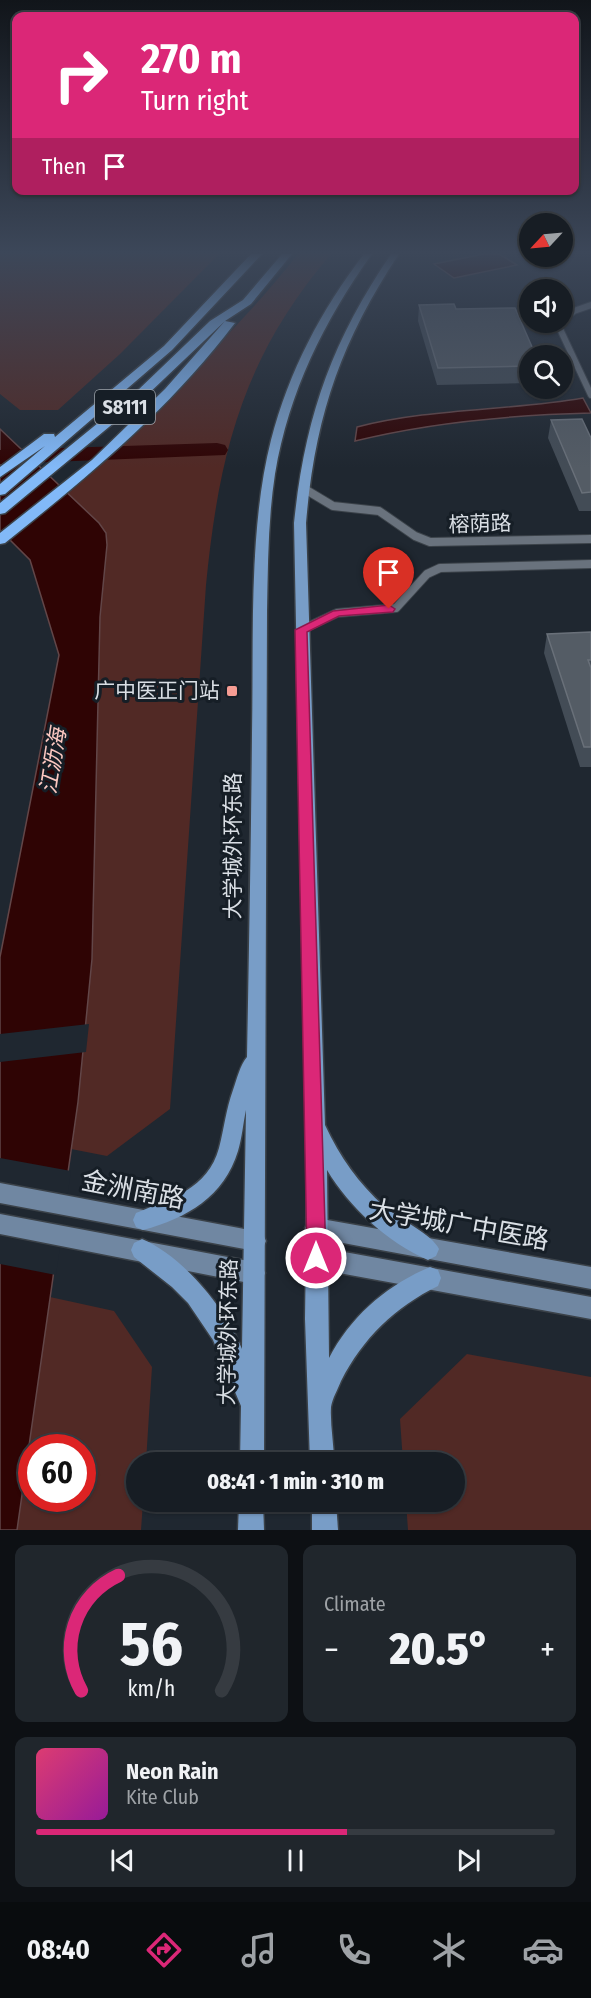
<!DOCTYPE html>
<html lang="en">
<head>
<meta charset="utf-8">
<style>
	:root { --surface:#171d24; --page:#20262c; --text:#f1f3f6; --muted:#9ea2a6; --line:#363b41; --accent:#db2777 }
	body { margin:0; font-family:"Fira Sans Condensed","Noto Sans SC",sans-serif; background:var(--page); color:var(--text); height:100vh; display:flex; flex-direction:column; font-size:22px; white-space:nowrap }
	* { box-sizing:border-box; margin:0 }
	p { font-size:20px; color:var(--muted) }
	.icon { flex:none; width:33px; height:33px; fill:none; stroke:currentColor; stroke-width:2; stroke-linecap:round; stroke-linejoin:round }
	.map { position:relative; height:1530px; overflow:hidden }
	.drawer { display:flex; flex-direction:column; gap:15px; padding:15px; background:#0d1014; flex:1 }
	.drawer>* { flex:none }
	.guide { position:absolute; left:12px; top:12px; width:567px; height:183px; border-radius:12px; box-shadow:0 2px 4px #0004,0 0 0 2px var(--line); background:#db2777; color:#fff; overflow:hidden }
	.needle { width:39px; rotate:244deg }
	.controls { position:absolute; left:519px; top:213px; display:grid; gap:12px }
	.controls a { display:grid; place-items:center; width:54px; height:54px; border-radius:50%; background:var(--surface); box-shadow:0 2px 4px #0004,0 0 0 2px var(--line); font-size:30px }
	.speed { position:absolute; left:18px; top:1434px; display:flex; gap:12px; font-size:30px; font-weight:700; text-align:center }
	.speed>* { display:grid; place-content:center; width:78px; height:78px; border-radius:50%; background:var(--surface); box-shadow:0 2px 4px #0004,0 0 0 2px var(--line); line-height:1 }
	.speed .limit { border:9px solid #d22; background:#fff; color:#111 }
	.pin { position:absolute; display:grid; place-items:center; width:51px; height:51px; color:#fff; margin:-62px -26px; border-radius:50% 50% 50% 0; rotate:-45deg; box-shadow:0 0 6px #0007 }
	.pin .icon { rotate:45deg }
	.me { position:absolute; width:66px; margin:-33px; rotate:0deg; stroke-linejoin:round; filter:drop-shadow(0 0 4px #0008) }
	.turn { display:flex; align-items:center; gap:21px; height:126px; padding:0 30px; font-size:27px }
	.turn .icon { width:78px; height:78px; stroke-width:2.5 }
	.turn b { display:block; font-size:42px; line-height:51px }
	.then { display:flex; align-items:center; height:57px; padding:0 30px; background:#0003; gap:12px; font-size:22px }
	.big { font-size:45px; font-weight:800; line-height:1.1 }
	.drawer .card { flex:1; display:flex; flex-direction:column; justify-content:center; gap:9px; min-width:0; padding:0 21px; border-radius:12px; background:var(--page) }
	.drawer .dial { align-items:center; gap:0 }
	.dial svg { height:156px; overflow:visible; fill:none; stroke:var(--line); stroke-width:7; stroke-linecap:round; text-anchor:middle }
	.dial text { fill:var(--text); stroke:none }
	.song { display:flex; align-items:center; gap:18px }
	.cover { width:72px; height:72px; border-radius:9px; background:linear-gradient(135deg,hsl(340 70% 55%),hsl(300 70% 35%)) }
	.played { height:6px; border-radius:3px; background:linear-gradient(90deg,var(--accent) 60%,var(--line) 60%) }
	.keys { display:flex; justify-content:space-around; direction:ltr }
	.heat { display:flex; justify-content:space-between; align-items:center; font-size:33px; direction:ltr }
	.drawer .tiles { flex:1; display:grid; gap:15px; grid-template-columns:1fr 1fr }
	.card:last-child { grid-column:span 2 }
	.trip { position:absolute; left:126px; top:1452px; width:339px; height:60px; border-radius:30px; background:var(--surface); box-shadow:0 2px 4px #0004,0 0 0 2px var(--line); font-weight:800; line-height:60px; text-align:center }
	.tabs { display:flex; height:96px; justify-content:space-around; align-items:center; background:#090c0e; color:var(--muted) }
	.tabs .icon { width:42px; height:42px }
	.tabs .selected { color:var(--accent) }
	.tabs b { font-size:27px; color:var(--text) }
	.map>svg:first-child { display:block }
</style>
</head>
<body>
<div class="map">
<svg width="591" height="1530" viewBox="0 0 591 1530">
	<rect width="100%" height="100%" fill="#1f2730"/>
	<g fill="#512925" fill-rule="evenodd">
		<polygon points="0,254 219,254 120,354 58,410 20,410 0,394"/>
		<path d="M298 254H331C243 357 219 453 206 585L170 1109 107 1156 71 1149 92 959 100 617 106 559 62 488C147 414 229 342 298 254Z"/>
		<path d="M50 1297 114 1311 152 1367 146 1462H136V1502H143L141 1530H17ZM32 1448H82V1498H32Z"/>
		<polygon points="467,1354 591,1377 591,1530 408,1530 406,1502 454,1502 454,1462 403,1462 400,1419"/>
	</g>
	<g fill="#2f0404" stroke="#624648" stroke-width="1.5">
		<polygon points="484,254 499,254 517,265 454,278 434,264"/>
		<path d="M583 398 591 413C511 415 432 422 355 441L357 427C431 408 508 411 583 398Z"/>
		<polygon points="0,429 99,523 106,533 107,545 100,617 92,959 78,1102 17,1530 0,1530 0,957 59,655 30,560 0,530"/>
	</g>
	<g fill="#1f2730">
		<polygon points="89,1024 86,1052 0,1062 0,1034"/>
		<polygon points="0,1158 71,1171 56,1275 0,1264"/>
	</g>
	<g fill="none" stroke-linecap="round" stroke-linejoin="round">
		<polygon fill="#2f0404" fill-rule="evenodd" points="217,443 225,445 228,450 225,455 0,464 0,450"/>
		<defs>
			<g id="lane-far1">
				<polyline points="562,320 574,311 591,305"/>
				<polyline points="561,322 560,329 591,395"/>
			</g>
			<g id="lane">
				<polyline points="303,488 333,506 379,511 415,536 430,542 591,539"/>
				<polyline points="301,630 337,613 396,608 427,574 440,568 591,564"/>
			</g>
			<g id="secondary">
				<polygon points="0,1183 255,1231 263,1234 266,1241 263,1248 255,1251 0,1203"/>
				<polygon points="0,1214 254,1262 262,1265 265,1273 262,1281 254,1284 0,1234"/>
				<polygon points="316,1218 591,1267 591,1289 316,1238 309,1235 305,1228 309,1221"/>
				<polygon points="317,1247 591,1297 591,1319 317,1269 309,1266 306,1258 309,1250"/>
			</g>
			<g id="primary">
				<path d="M364 254H372C324 321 289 391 275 474 268 519 268 565 267 611L264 1462H240L241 1406 213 1340 188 1303 172 1287 134 1257 131 1250 134 1243 142 1239C184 1257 225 1308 242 1349L246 1110C243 1124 242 1138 238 1151 224 1197 187 1218 143 1230L136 1227 133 1220 136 1213C170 1199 208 1189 219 1148 224 1129 226 1109 233 1090 237 1079 240 1065 247 1057 249 949 251 841 252 734 254 640 248 531 271 440 289 371 321 310 364 254Z"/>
				<path d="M391 254H399C340 343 315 417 306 523L325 1125C340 1157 358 1183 385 1207 398 1218 433 1235 439 1249L436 1256 428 1260C388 1243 349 1207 327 1170L329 1358C351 1316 387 1285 430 1267L438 1270 441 1278 438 1286C395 1307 363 1338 341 1381 338 1389 332 1399 331 1407 330 1425 334 1444 334 1462H310L305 1319 307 1178 294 523C305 417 331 343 391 254Z"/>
				<polygon points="239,1502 263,1502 264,1530 238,1530"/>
				<polygon points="312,1502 336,1502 338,1530 312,1530"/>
			</g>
			<g id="highway">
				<polygon points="251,254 262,254 172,350 5,494 0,495 0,484 45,446 0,477 0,467 44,434 54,434 55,437 164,346"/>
				<path d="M282 254H292L251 304 225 321 235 323C170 409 89 476 5 543L0 544V533L92 460 165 389 225 321 144 398 5 513 0 514V503L136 392 210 321 243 300Z"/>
			</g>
		</defs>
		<use href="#lane-far1" stroke="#3b4249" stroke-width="8"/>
		<use href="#lane" stroke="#3b4249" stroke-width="10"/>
		<use href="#secondary" stroke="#3b4249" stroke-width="3"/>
		<use href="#primary" stroke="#3b4249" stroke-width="3"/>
		<use href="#highway" stroke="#3b4249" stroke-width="3"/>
		<use href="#lane-far1" stroke="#69727d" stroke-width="6"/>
		<use href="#lane" stroke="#69727d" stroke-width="8"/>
		<use href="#secondary" fill="#7087a2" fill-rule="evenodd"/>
		<use href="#primary" fill="#789dc7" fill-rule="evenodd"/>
		<use href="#highway" fill="#82b9f8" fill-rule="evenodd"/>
	</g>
	<g fill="#434c56">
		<polygon points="419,305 456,309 530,356 530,383 437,385 418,321"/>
		<polygon points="551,420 591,438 591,511 579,511 548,438"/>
		<polygon points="591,632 591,767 580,767 544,653 547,634"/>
	</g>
	<g fill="#545c65" stroke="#697079" stroke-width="1.5">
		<polygon points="454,304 456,309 515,308 536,356 530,356 530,366 438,368 419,305"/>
		<polygon points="582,419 591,438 591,492 582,493 551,420"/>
		<polygon points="591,632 591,660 588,660 591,668 591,747 584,747 547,634"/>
	</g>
	<linearGradient id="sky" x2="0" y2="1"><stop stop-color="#11151a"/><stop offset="0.54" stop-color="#3c4759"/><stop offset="1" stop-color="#3c4759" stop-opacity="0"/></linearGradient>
	<rect width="591" height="468" fill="url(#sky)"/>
	<polygon fill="#db2777" stroke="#8e194d" stroke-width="1.5" points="389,605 395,609 393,612 339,616 307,632 326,1258 323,1265 316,1268 310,1265 307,1258 295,630 333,611"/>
	<rect fill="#f59c93" stroke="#161e26" stroke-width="2" x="226" y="685" width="12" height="12" rx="3"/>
	<g text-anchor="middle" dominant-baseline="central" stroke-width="6" stroke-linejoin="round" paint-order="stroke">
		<rect fill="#161e26" stroke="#9fa5ac" stroke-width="1.5" x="95" y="390" width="60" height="34" rx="4.5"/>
		<g font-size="20" font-weight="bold" fill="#dadfe5">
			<text x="125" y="407">S8111</text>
		</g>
		<g font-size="21" fill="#dadfe5" stroke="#161e26">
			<text transform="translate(480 524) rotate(-2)">榕荫路</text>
			<text transform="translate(233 846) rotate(-90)">大学城外环东路</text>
			<text transform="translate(228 1332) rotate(-89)">大学城外环东路</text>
		</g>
		<g font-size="21" fill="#dadfe5" stroke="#161e26" text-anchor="end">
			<text x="220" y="691">广中医正门站</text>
		</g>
		<g font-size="22" font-style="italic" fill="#fcc8c1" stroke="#161e26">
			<text transform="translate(53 761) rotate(-81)">江沥海</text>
		</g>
		<g font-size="26" fill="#dadfe5" stroke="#161e26">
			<text transform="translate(133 1190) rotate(11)">金洲南路</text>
			<text transform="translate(459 1225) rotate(10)">大学城广中医路</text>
		</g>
	</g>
</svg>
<div class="controls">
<a><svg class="needle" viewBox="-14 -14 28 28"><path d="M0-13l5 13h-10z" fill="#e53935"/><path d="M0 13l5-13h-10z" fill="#9ea2a6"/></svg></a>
<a><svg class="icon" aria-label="sound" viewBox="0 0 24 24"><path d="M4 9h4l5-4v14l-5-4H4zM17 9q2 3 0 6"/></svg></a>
<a><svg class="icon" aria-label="search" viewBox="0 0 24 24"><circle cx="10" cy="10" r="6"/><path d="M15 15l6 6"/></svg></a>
</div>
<div class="speed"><div class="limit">60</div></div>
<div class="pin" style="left:389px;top:609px;background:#d93025"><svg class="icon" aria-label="arrive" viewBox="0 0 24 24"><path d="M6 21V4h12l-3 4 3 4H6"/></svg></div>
<svg class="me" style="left:316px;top:1258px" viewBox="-20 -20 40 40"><circle r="17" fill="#db2777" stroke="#fff" stroke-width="3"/><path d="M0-11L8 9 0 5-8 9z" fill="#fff"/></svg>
<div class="trip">08:41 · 1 min · 310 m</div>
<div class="guide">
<div class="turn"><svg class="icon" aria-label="right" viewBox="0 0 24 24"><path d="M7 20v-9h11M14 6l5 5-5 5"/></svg><div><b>270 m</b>Turn right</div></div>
<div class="then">Then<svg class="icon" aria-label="arrive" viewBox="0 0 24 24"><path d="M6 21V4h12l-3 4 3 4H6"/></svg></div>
</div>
</div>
<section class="drawer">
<div class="tiles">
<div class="card dial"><svg viewBox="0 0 100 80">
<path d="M14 69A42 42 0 1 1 86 69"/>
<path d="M14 69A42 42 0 0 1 33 10" stroke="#db2777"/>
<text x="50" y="56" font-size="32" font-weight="700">56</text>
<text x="50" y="72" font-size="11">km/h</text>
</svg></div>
<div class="card"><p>Climate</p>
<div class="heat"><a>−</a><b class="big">20.5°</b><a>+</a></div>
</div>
<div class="card">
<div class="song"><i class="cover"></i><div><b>Neon Rain</b><p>Kite Club</p></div></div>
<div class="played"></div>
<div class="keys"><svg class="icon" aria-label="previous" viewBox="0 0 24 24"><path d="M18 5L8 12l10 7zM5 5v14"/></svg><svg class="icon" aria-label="pause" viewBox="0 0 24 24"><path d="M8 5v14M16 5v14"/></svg><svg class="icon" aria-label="next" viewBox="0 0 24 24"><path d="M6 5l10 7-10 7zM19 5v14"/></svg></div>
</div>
</div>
</section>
<nav class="tabs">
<b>08:40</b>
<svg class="icon selected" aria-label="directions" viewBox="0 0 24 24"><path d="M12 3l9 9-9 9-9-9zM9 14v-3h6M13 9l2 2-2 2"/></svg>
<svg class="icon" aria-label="music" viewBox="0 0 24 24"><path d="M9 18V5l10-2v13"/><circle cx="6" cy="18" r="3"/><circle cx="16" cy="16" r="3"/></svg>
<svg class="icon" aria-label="phone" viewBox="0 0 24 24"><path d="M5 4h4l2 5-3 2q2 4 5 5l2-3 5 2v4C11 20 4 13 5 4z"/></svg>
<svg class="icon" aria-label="climate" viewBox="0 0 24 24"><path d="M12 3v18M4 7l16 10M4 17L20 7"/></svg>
<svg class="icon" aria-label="car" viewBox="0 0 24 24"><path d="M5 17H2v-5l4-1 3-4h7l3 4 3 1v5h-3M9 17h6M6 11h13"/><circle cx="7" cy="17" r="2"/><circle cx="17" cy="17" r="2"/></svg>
</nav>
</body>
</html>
